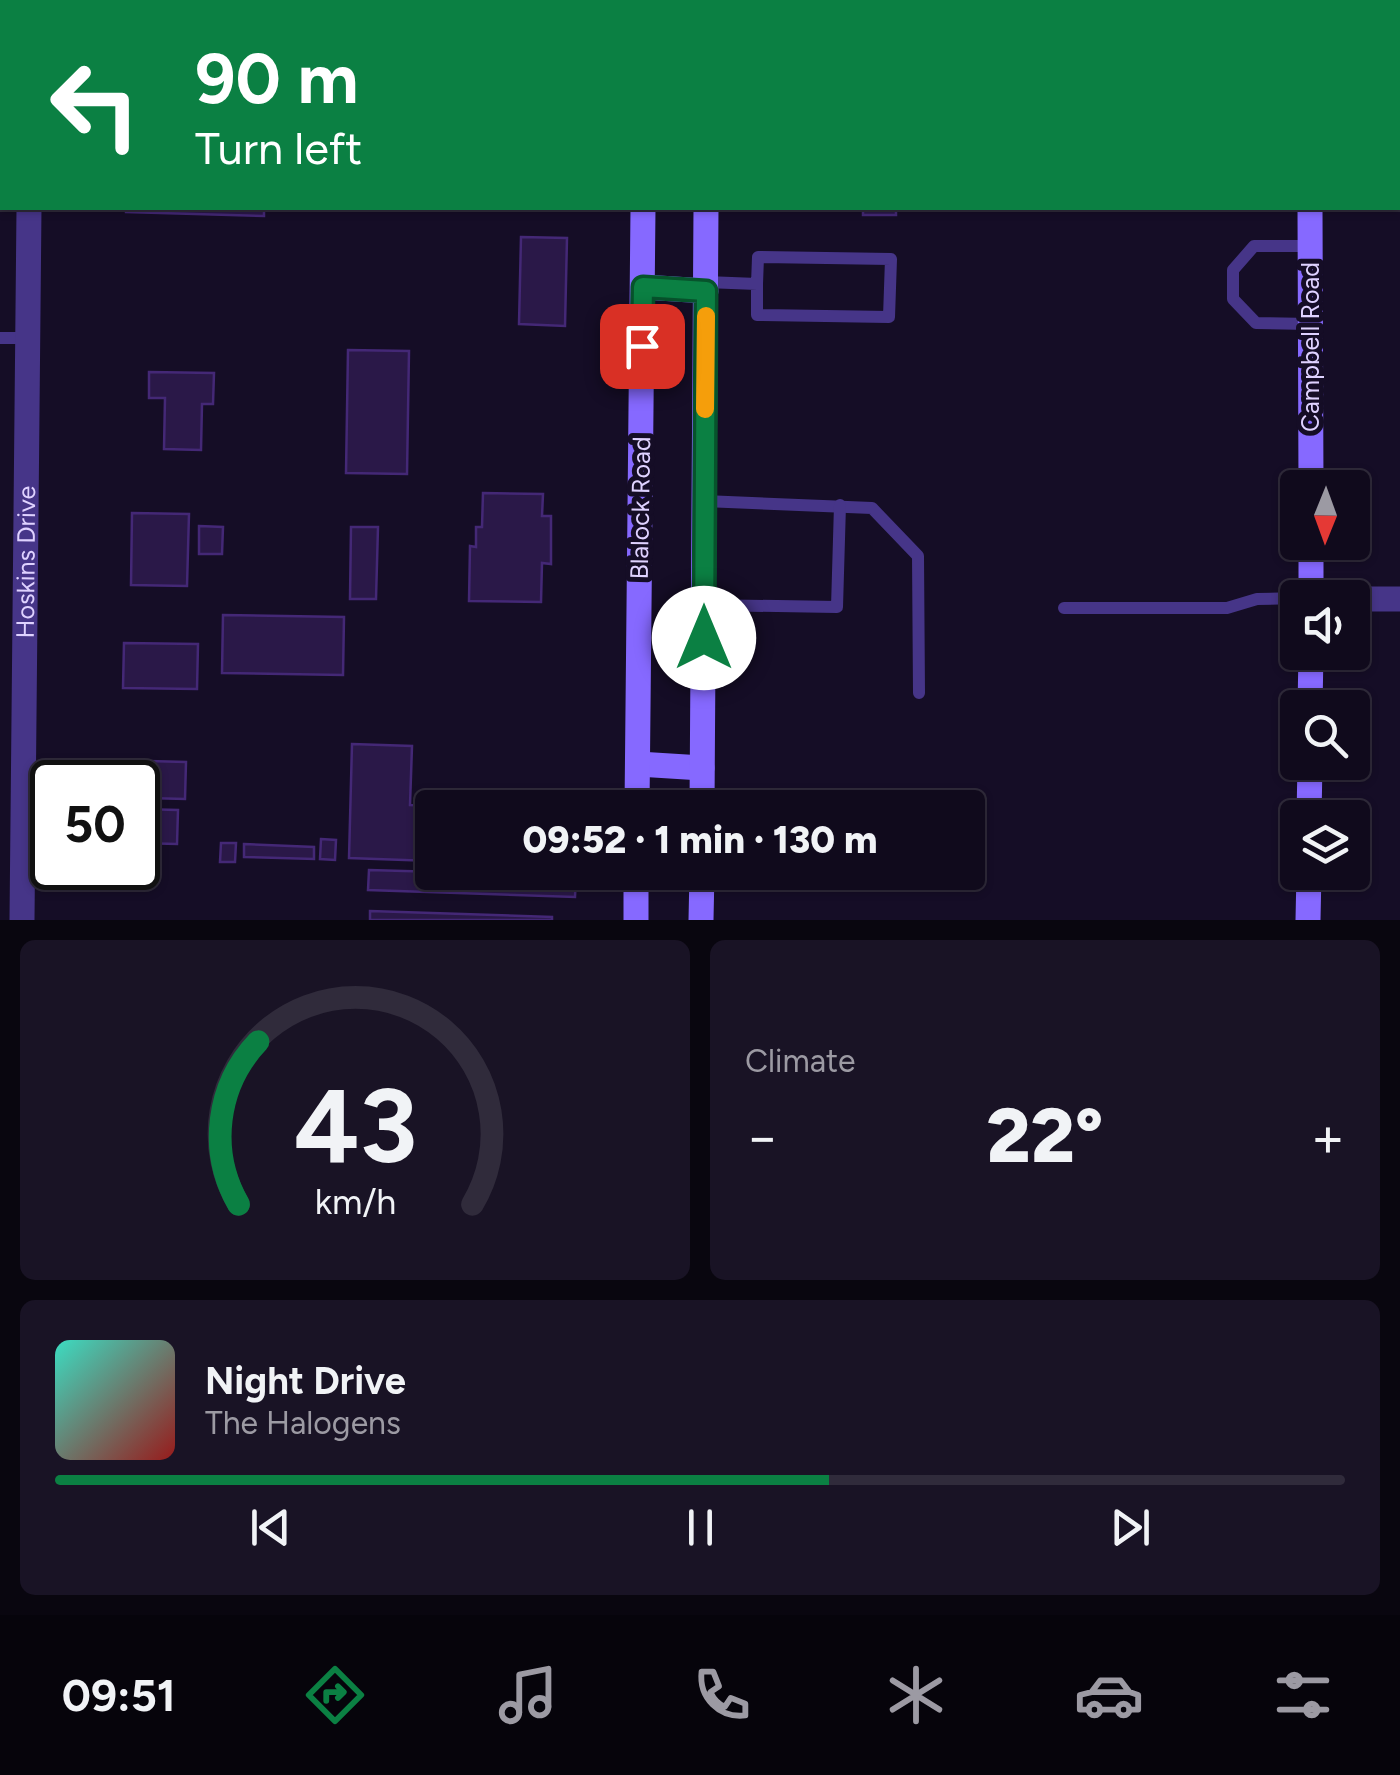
<!DOCTYPE html>
<html lang="en">
<head>
<meta charset="utf-8">
<style>
	:root { --surface:#100a1c; --page:#191325; --text:#f1f3f6; --muted:#9c9aa3; --line:#302b3b; --accent:#0b8043 }
	body { margin:0; font-family:Figtree,sans-serif; background:var(--page); color:var(--text); height:100vh; display:flex; flex-direction:column; font-size:38px; white-space:nowrap }
	* { box-sizing:border-box; margin:0 }
	p { font-size:32px; color:var(--muted) }
	.icon { flex:none; width:55px; height:55px; fill:none; stroke:currentColor; stroke-width:2; stroke-linecap:round; stroke-linejoin:round }
	.map { position:relative; height:920px; overflow:hidden }
	.side { display:flex; flex-direction:column; gap:20px; padding:20px; background:#09060f; flex:1 }
	.side>* { flex:none }
	.guide { position:absolute; left:0px; top:0px; width:1400px; height:210px; box-shadow:0 2px 8px #0004,0 0 0 2px var(--line); background:#0b8043; color:#fff; overflow:hidden }
	.needle { width:65px; rotate:181deg }
	.buttons { position:absolute; left:1280px; top:470px; display:grid; gap:20px }
	.buttons a { display:grid; place-items:center; width:90px; height:90px; border-radius:10px; background:var(--surface); box-shadow:0 2px 8px #0004,0 0 0 2px var(--line); font-size:50px }
	.speed { position:absolute; left:30px; top:760px; display:flex; gap:20px; font-size:50px; font-weight:700; text-align:center }
	.speed>* { display:grid; place-content:center; width:130px; height:130px; border-radius:50%; background:var(--surface); box-shadow:0 2px 8px #0004,0 0 0 2px var(--line); line-height:1 }
	.speed .limit { border:5px solid #111; border-radius:15px; background:#fff; color:#111 }
	.pin { position:absolute; display:grid; place-items:center; width:85px; height:85px; color:#fff; margin:-42px; border-radius:20px; box-shadow:0 5px 15px #0006 }
	.me { position:absolute; width:110px; margin:-55px; rotate:0deg; stroke-linejoin:round; filter:drop-shadow(0 0 8px #0008) }
	.turn { display:flex; align-items:center; gap:35px; height:210px; padding:0 30px; font-size:45px }
	.turn .icon { width:130px; height:130px; stroke-width:2.5 }
	.turn b { display:block; font-size:70px; line-height:85px }
	.big { font-size:75px; font-weight:800; line-height:1.1 }
	.side .widget { flex:1; display:flex; flex-direction:column; justify-content:center; gap:15px; min-width:0; padding:0 35px; border-radius:15px; background:var(--page) }
	.side .dial { align-items:center; gap:0 }
	.dial svg { height:260px; overflow:visible; fill:none; stroke:var(--line); stroke-width:7; stroke-linecap:round; text-anchor:middle }
	.dial text { fill:var(--text); stroke:none }
	.song { display:flex; align-items:center; gap:30px }
	.cover { width:120px; height:120px; border-radius:15px; background:linear-gradient(135deg,hsl(170 70% 55%),hsl(0 70% 35%)) }
	.played { height:10px; border-radius:5px; background:linear-gradient(90deg,var(--accent) 60%,var(--line) 60%) }
	.keys { display:flex; justify-content:space-around; direction:ltr }
	.heat { display:flex; justify-content:space-between; align-items:center; font-size:55px; direction:ltr }
	.side .tiles { flex:1; display:grid; gap:20px; grid-template-columns:1fr 1fr }
	.widget:last-child { grid-column:span 2 }
	.trip { position:absolute; left:415px; top:790px; width:570px; height:100px; border-radius:10px; background:var(--surface); box-shadow:0 2px 8px #0004,0 0 0 2px var(--line); font-weight:800; line-height:100px; text-align:center }
	.menu { display:flex; height:160px; justify-content:space-around; align-items:center; background:#06040b; color:var(--muted) }
	.menu .icon { width:70px; height:70px }
	.menu .selected { color:var(--accent) }
	.menu b { font-size:45px; color:var(--text) }
	.map>svg:first-child { display:block }
</style>
</head>
<body>
<div class="map">
<svg width="1400" height="920" viewBox="0 0 1400 920">
	<rect width="100%" height="100%" fill="#150d26"/>
	<g fill="#2a1848" stroke="#442876" stroke-width="2.5">
		<polygon points="126,208 264,208 264,216 126,212"/>
		<rect x="863" y="208" width="33" height="7"/>
		<polygon points="521,237 567,238 565,326 519,324"/>
		<polygon points="348,350 409,351 407,474 346,473"/>
		<polygon points="149,372 214,373 213,404 202,404 201,450 164,449 165,398 149,398"/>
		<polygon points="483,493 543,494 542,516 551,516 551,564 542,563 541,602 469,601 470,546 476,547 476,527 482,527"/>
		<polygon points="132,513 189,514 187,586 131,585"/>
		<polygon points="199,526 223,527 222,554 199,554"/>
		<polygon points="351,527 378,527 376,599 350,599"/>
		<polygon points="223,615 344,617 343,675 222,673"/>
		<polygon points="124,643 198,644 197,689 123,688"/>
		<polygon points="352,744 412,746 410,805 490,808 432,808 432,861 349,858"/>
		<polygon points="148,761 186,762 185,799 147,798"/>
		<polygon points="138,809 178,810 177,844 138,843"/>
		<polygon points="321,839 336,840 335,860 320,859"/>
		<polygon points="221,843 236,843 235,862 220,862"/>
		<polygon points="244,844 314,847 314,859 244,857"/>
		<polygon points="369,870 576,876 575,897 368,890"/>
		<polygon points="370,911 552,917 552,920 370,920"/>
	</g>
	<g fill="none" stroke-linecap="round" stroke-linejoin="round">
		<g stroke="#463588" stroke-width="12">
			<polyline points="1310,246 1254,246 1233,270 1233,299 1256,323 1310,324"/>
			<polyline points="706,282 757,284 757,315 889,317 891,259 758,257 757,284"/>
			<polyline points="0,338 28,338"/>
			<polyline points="704,501 872,508 918,556 919,693"/>
			<polyline points="704,605 837,607 840,505"/>
			<polyline points="1064,608 1227,608 1257,599 1298,598"/>
		</g>
		<g stroke="#463588" stroke-width="25">
			<polyline points="31,2 32,0"/>
			<polyline points="0,64 2,64"/>
			<polyline points="1352,599 1400,599"/>
			<path id="s1" d="M22 920 29 208"/>
		</g>
		<g stroke="#8669ff" stroke-width="25">
			<polyline points="644,2 644,0"/>
			<polyline points="708,2 708,0"/>
			<polyline points="1311,2 1311,0"/>
			<polyline points="1310,208 1311,488"/>
			<polyline points="643,287 706,291"/>
			<polyline points="1311,542 1311,598"/>
			<polyline points="1310,708 1311,652"/>
			<polyline points="638,764 702,768"/>
			<polyline points="637,808 643,208"/>
			<polyline points="702,808 706,208"/>
			<polyline points="1309,818 1310,762"/>
			<polyline points="636,920 636,872"/>
			<polyline points="701,920 702,872"/>
			<polyline points="1308,920 1309,872"/>
		</g>
	</g>
	<g fill="none" stroke-linecap="round" stroke-linejoin="round">
		<defs>
			<polyline id="route" points="642,346 643,287 706,291 704,638"/>
		</defs>
		<use href="#route" stroke="#07532c" stroke-width="25"/>
		<use href="#route" stroke="#0b8043" stroke-width="18"/>
		<polyline stroke="#f59e0b" stroke-width="18" points="705,409 706,316"/>
	</g>
	<g text-anchor="middle" dominant-baseline="central" stroke-width="10" stroke-linejoin="round" paint-order="stroke">
		<g font-size="25" fill="#dfd2ff" stroke="#150d26">
			<text transform="translate(1310 347) rotate(-90)">Campbell Road</text>
			<text transform="translate(640 508) rotate(-89)">Blalock Road</text>
			<text stroke="none"><textPath href="#s1" startOffset="358">Hoskins Drive</textPath></text>
		</g>
	</g>
</svg>
<div class="buttons">
<a><svg class="needle" viewBox="-14 -14 28 28"><path d="M0-13l5 13h-10z" fill="#e53935"/><path d="M0 13l5-13h-10z" fill="#9c9aa3"/></svg></a>
<a><svg class="icon" aria-label="sound" viewBox="0 0 24 24"><path d="M4 9h4l5-4v14l-5-4H4zM17 9q2 3 0 6"/></svg></a>
<a><svg class="icon" aria-label="search" viewBox="0 0 24 24"><circle cx="10" cy="10" r="6"/><path d="M15 15l6 6"/></svg></a>
<a><svg class="icon" aria-label="layers" viewBox="0 0 24 24"><path d="M12 4l9 5-9 5-9-5zM3 14l9 5 9-5"/></svg></a>
</div>
<div class="speed"><div class="limit">50</div></div>
<div class="pin" style="left:642px;top:346px;background:#d93025"><svg class="icon" aria-label="arrive" viewBox="0 0 24 24"><path d="M6 21V4h12l-3 4 3 4H6"/></svg></div>
<svg class="me" style="left:704px;top:638px" viewBox="-20 -20 40 40"><circle r="19" fill="#fff"/><path d="M0-13L10 11 0 6-10 11z" fill="#0b8043"/></svg>
<div class="trip">09:52 · 1 min · 130 m</div>
<div class="guide">
<div class="turn"><svg class="icon" aria-label="left" viewBox="0 0 24 24"><path d="M17 20v-9H6M10 6l-5 5 5 5"/></svg><div><b>90 m</b>Turn left</div></div>
</div>
</div>
<section class="side">
<div class="tiles">
<div class="widget dial"><svg viewBox="0 0 100 80">
<path d="M14 69A42 42 0 1 1 86 69"/>
<path d="M14 69A42 42 0 0 1 20 19" stroke="#0b8043"/>
<text x="50" y="56" font-size="32" font-weight="700">43</text>
<text x="50" y="72" font-size="11">km/h</text>
</svg></div>
<div class="widget"><p>Climate</p>
<div class="heat"><a>−</a><b class="big">22°</b><a>+</a></div>
</div>
<div class="widget">
<div class="song"><i class="cover"></i><div><b>Night Drive</b><p>The Halogens</p></div></div>
<div class="played"></div>
<div class="keys"><svg class="icon" aria-label="previous" viewBox="0 0 24 24"><path d="M18 5L8 12l10 7zM5 5v14"/></svg><svg class="icon" aria-label="pause" viewBox="0 0 24 24"><path d="M8 5v14M16 5v14"/></svg><svg class="icon" aria-label="next" viewBox="0 0 24 24"><path d="M6 5l10 7-10 7zM19 5v14"/></svg></div>
</div>
</div>
</section>
<nav class="menu">
<b>09:51</b>
<svg class="icon selected" aria-label="directions" viewBox="0 0 24 24"><path d="M12 3l9 9-9 9-9-9zM9 14v-3h6M13 9l2 2-2 2"/></svg>
<svg class="icon" aria-label="music" viewBox="0 0 24 24"><path d="M9 18V5l10-2v13"/><circle cx="6" cy="18" r="3"/><circle cx="16" cy="16" r="3"/></svg>
<svg class="icon" aria-label="phone" viewBox="0 0 24 24"><path d="M5 4h4l2 5-3 2q2 4 5 5l2-3 5 2v4C11 20 4 13 5 4z"/></svg>
<svg class="icon" aria-label="climate" viewBox="0 0 24 24"><path d="M12 3v18M4 7l16 10M4 17L20 7"/></svg>
<svg class="icon" aria-label="car" viewBox="0 0 24 24"><path d="M5 17H2v-5l4-1 3-4h7l3 4 3 1v5h-3M9 17h6M6 11h13"/><circle cx="7" cy="17" r="2"/><circle cx="17" cy="17" r="2"/></svg>
<svg class="icon" aria-label="filters" viewBox="0 0 24 24"><path d="M4 7h16M4 17h16"/><circle cx="9" cy="7" r="2"/><circle cx="15" cy="17" r="2"/></svg>
</nav>
</body>
</html>
